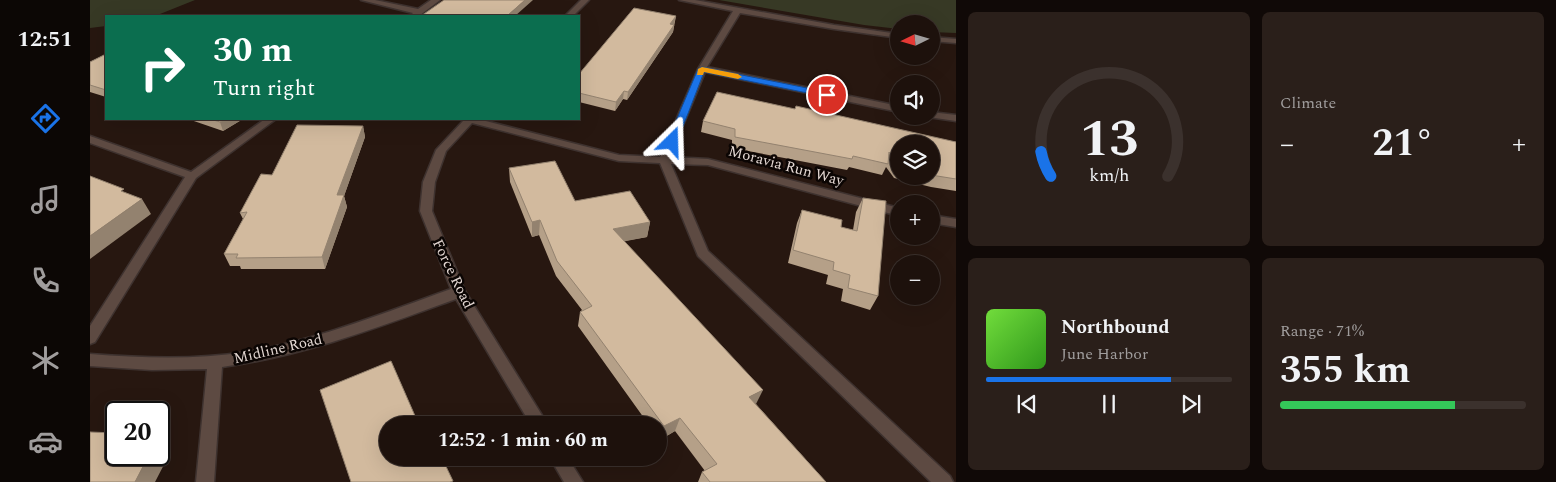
<!DOCTYPE html>
<html lang="en">
<head>
<meta charset="utf-8">
<style>
	:root { --surface:#1d110c; --page:#2a1f1a; --text:#f1f3f6; --muted:#a09d9d; --line:#3b312d; --accent:#1a73e8 }
	body { margin:0; font-family:Spectral,serif; background:var(--page); color:var(--text); height:100vh; display:flex; flex-direction:column; font-size:19px; white-space:nowrap }
	* { box-sizing:border-box; margin:0 }
	p { font-size:16px; color:var(--muted) }
	.icon { flex:none; width:28px; height:28px; fill:none; stroke:currentColor; stroke-width:2; stroke-linecap:round; stroke-linejoin:round }
	.map { position:relative; flex:1; overflow:hidden }
	.details { display:flex; flex-direction:column; gap:12px; padding:12px; background:#100907; width:600px }
	.details>* { flex:none }
	.hud { position:absolute; left:15px; top:15px; width:475px; height:105px; border-radius:0px; box-shadow:0 5px 20px #0002,0 0 0 1px var(--line); background:#0b6e4f; color:#fff; overflow:hidden }
	.needle { width:32px; rotate:265deg }
	.controls { position:absolute; left:800px; top:15px; display:grid; gap:10px }
	.controls a { display:grid; place-items:center; width:50px; height:50px; border-radius:50%; background:var(--surface); box-shadow:0 5px 20px #0002,0 0 0 1px var(--line); font-size:25px }
	.speed { position:absolute; left:15px; top:401px; display:flex; gap:10px; font-size:25px; font-weight:700; text-align:center }
	.speed>* { display:grid; place-content:center; width:65px; height:65px; border-radius:50%; background:var(--surface); box-shadow:0 5px 20px #0002,0 0 0 1px var(--line); line-height:1 }
	.speed .limit { border:2px solid #111; border-radius:8px; background:#fff; color:#111 }
	.pin { position:absolute; display:grid; place-items:center; width:42px; height:42px; color:#fff; margin:-21px; border:2px solid #fff; border-radius:50%; box-shadow:0 1px 5px #0007 }
	.me { position:absolute; width:55px; margin:-28px; rotate:22deg; stroke-linejoin:round; filter:drop-shadow(0 0 4px #0008) }
	.turn { display:flex; align-items:center; gap:18px; height:105px; padding:0 25px; font-size:22px }
	.turn .icon { width:65px; height:65px; stroke-width:2.5 }
	.turn b { display:block; font-size:35px; line-height:42px }
	.big { font-size:38px; font-weight:700; line-height:1.1 }
	.details .card { flex:1; display:flex; flex-direction:column; justify-content:center; gap:8px; min-width:0; padding:0 18px; border-radius:8px; background:var(--page) }
	.details .dial { align-items:center; gap:0 }
	.dial svg { height:130px; overflow:visible; fill:none; stroke:var(--line); stroke-width:7; stroke-linecap:round; text-anchor:middle }
	.dial text { fill:var(--text); stroke:none }
	.song { display:flex; align-items:center; gap:15px }
	.cover { width:60px; height:60px; border-radius:8px; background:linear-gradient(135deg,hsl(100 70% 55%),hsl(110 70% 35%)) }
	.played { height:5px; border-radius:2px; background:linear-gradient(90deg,var(--accent) 75%,var(--line) 75%) }
	.keys { display:flex; justify-content:space-around; direction:ltr }
	.heat { display:flex; justify-content:space-between; align-items:center; font-size:28px; direction:ltr }
	.charge { height:8px; border-radius:4px; background:linear-gradient(90deg,#34c759 71%,var(--line) 0) }
	.details .tiles { flex:1; display:grid; gap:12px; grid-template-columns:repeat(2,1fr) }
	.trip { position:absolute; left:289px; top:416px; width:288px; height:50px; border-radius:25px; background:var(--surface); box-shadow:0 5px 20px #0002,0 0 0 1px var(--line); font-weight:700; line-height:50px; text-align:center }
	main { display:flex; flex:1; min-height:0 }
	.menu { display:flex; flex-direction:column; width:90px; justify-content:space-around; align-items:center; background:#0c0705; color:var(--muted) }
	.menu .icon { width:35px; height:35px }
	.menu .current { color:var(--accent) }
	.menu b { font-size:22px; color:var(--text) }
	.map>svg:first-child { display:block }
</style>
</head>
<body>
<main>
<nav class="menu">
<b>12:51</b>
<svg class="icon current" aria-label="directions" viewBox="0 0 24 24"><path d="M12 3l9 9-9 9-9-9zM9 14v-3h6M13 9l2 2-2 2"/></svg>
<svg class="icon" aria-label="music" viewBox="0 0 24 24"><path d="M9 18V5l10-2v13"/><circle cx="6" cy="18" r="3"/><circle cx="16" cy="16" r="3"/></svg>
<svg class="icon" aria-label="phone" viewBox="0 0 24 24"><path d="M5 4h4l2 5-3 2q2 4 5 5l2-3 5 2v4C11 20 4 13 5 4z"/></svg>
<svg class="icon" aria-label="climate" viewBox="0 0 24 24"><path d="M12 3v18M4 7l16 10M4 17L20 7"/></svg>
<svg class="icon" aria-label="car" viewBox="0 0 24 24"><path d="M5 17H2v-5l4-1 3-4h7l3 4 3 1v5h-3M9 17h6M6 11h13"/><circle cx="7" cy="17" r="2"/><circle cx="17" cy="17" r="2"/></svg>
</nav>
<div class="map">
<svg width="866" height="482" viewBox="0 0 866 482">
	<rect width="100%" height="100%" fill="#271710"/>
	<g fill="#373925">
		<polygon points="0,0 105,0 65,16 16,16 16,26 0,28"/>
		<polygon points="629,0 866,0 866,33 841,32 841,24 809,24 809,29 774,25"/>
	</g>
	<g fill="none" stroke-linecap="round" stroke-linejoin="round">
		<defs>
			<g id="minor">
				<polygon points="271,0 285,0 328,9 341,0 350,0 329,16 320,16 323,13"/>
				<polygon points="491,0 499,0 483,16 475,16"/>
				<path d="M589 0H605L744 25 809 34V38L744 29 650 13 617 67 809 106V112L615 72 580 157 618 159 809 208V216L618 165 581 164 618 251 860 476 863 482H841L608 256 570 163 529 161 382 123 356 151 345 182 342 211 375 291 458 425H441L366 299C289 327 213 356 132 367L124 482H106L117 369 62 370 0 366V354C52 358 105 360 156 352 227 340 294 313 361 289L330 211 333 182 346 150 373 121 372 119H388L529 155 570 157 608 69 643 11Z"/>
				<polygon points="841,37 866,39 866,43 841,41"/>
				<polygon points="841,112 866,115 866,121 838,117 841,116"/>
				<polygon points="175,119 186,119 106,178 5,342 0,344 0,326 95,177 0,143 0,136 101,172"/>
				<polygon points="841,215 866,219 866,227 841,223"/>
				<polygon points="460,458 478,458 493,482 474,482"/>
			</g>
		</defs>
		<use href="#minor" stroke="#3e322f" stroke-width="3"/>
		<use href="#minor" fill="#5d4a42" fill-rule="evenodd"/>
	</g>
	<g fill="#b5a088" fill-rule="evenodd">
		<polygon points="586,16 583,32 537,100 533,99 525,111 489,102 489,74"/>
		<polygon points="16,54 16,97 0,92 0,62"/>
		<path d="M705 109 866 142V191L841 187 804 178 796 167 792 175 759 167 757 170 642 148V140L611 132 613 121ZM809 144H841V176H809Z"/>
		<polygon points="98,119 153,119 133,131"/>
		<polygon points="273,126 275,137 254,196 257,207 235,269 151,269 150,266 140,266 134,254 153,219 150,213 182,175"/>
		<polygon points="419,168 485,201 560,222 557,237 534,241 666,404 736,482 608,482 612,472 615,471 585,431 570,440 568,437 568,425 559,425 488,326 490,312 492,310 466,276 449,235 442,237 420,182"/>
		<polygon points="773,198 788,296 780,310 751,301 753,289 736,284 738,275 698,263 707,223 712,210 751,227 763,230 766,212"/>
	</g>
	<g fill="#93826f">
		<polygon points="435,0 443,0 425,16 417,16"/>
		<polygon points="586,16 584,24 579,31 580,24"/>
		<polygon points="584,25 583,32 537,100 538,92"/>
		<polygon points="534,91 533,99 525,111 526,102"/>
		<polygon points="135,119 153,119 133,131 130,122"/>
		<polygon points="273,126 275,137 254,196 257,207 235,269 232,257 247,195"/>
		<polygon points="52,199 61,214 0,259 0,236"/>
		<polygon points="450,220 449,235 442,237 442,222"/>
		<polygon points="560,222 557,237 521,244 523,229"/>
		<polygon points="673,390 666,404 659,397"/>
		<polygon points="590,418 585,431 570,440 574,426"/>
		<polygon points="69,440 80,453 65,482 45,482 59,455 69,455"/>
	</g>
	<g fill="#d2ba9e" stroke="#93826f">
		<polygon points="354,0 435,0 417,16 331,16"/>
		<polygon points="544,8 586,16 580,24 584,25 538,92 534,91 526,102 489,93 489,74"/>
		<polygon points="16,54 16,90 0,85 0,62"/>
		<polygon points="627,92 705,109 706,106 866,142 866,179 841,175 841,144 809,144 809,166 799,152 798,164 763,156 762,159 645,137 645,129 613,121"/>
		<polygon points="120,119 135,119 130,122"/>
		<polygon points="207,125 273,126 247,195 254,195 232,257 146,258 148,254 134,254 157,212 150,213 171,174 182,175"/>
		<polygon points="465,161 485,201 540,191 560,222 523,229 673,390 659,397 736,482 620,482 612,472 627,464 590,418 574,426 490,312 502,306 467,261 450,220 442,222 419,168"/>
		<polygon points="0,176 34,189 31,191 52,199 0,236"/>
		<polygon points="773,198 796,201 788,296 758,288 760,275 743,270 744,262 703,250 712,210 752,220 751,227 767,231"/>
		<polygon points="301,361 329,425 298,425 298,458 352,458 363,481 360,482 261,482 230,390"/>
		<polygon points="0,432 26,433 26,455 59,455 45,482 0,482"/>
	</g>
	<polygon fill="#1a73e8" stroke="#114b97" points="612,67 737,92 741,95 737,97 614,72 587,142 585,144 579,144 577,142 608,69"/>
	<polygon fill="#f59e0b" points="612,67 648,74 652,77 648,79 614,72 613,75 607,75 608,69"/>
	<g text-anchor="middle" dominant-baseline="central" stroke-width="5" stroke-linejoin="round" paint-order="stroke">
		<g font-size="15" fill="#e3d7d2" stroke="#0b0503">
			<text transform="translate(696 166) rotate(15)">Moravia Run Way</text>
			<text transform="translate(363 274) rotate(64)">Force Road</text>
			<text transform="translate(188 349) rotate(-13)">Midline Road</text>
		</g>
	</g>
</svg>
<div class="controls">
<a><svg class="needle" viewBox="-14 -14 28 28"><path d="M0-13l5 13h-10z" fill="#e53935"/><path d="M0 13l5-13h-10z" fill="#a09d9d"/></svg></a>
<a><svg class="icon" aria-label="sound" viewBox="0 0 24 24"><path d="M4 9h4l5-4v14l-5-4H4zM17 9q2 3 0 6"/></svg></a>
<a><svg class="icon" aria-label="layers" viewBox="0 0 24 24"><path d="M12 4l9 5-9 5-9-5zM3 14l9 5 9-5"/></svg></a>
<a>+</a>
<a>−</a>
</div>
<div class="speed"><div class="limit">20</div></div>
<div class="pin" style="left:737px;top:95px;background:#d93025"><svg class="icon" aria-label="arrive" viewBox="0 0 24 24"><path d="M6 21V4h12l-3 4 3 4H6"/></svg></div>
<svg class="me" style="left:582px;top:142px" viewBox="-20 -20 40 40"><path d="M0-17L14 15 0 8-14 15z" fill="#1a73e8" stroke="#fff" stroke-width="4"/></svg>
<div class="trip">12:52 · 1 min · 60 m</div>
<div class="hud">
<div class="turn"><svg class="icon" aria-label="right" viewBox="0 0 24 24"><path d="M7 20v-9h11M14 6l5 5-5 5"/></svg><div><b>30 m</b>Turn right</div></div>
</div>
</div>
<section class="details">
<div class="tiles">
<div class="card dial"><svg viewBox="0 0 100 80">
<path d="M14 69A42 42 0 1 1 86 69"/>
<path d="M14 69A42 42 0 0 1 8 54" stroke="#1a73e8"/>
<text x="50" y="56" font-size="32" font-weight="700">13</text>
<text x="50" y="72" font-size="11">km/h</text>
</svg></div>
<div class="card"><p>Climate</p>
<div class="heat"><a>−</a><b class="big">21°</b><a>+</a></div>
</div>
<div class="card">
<div class="song"><i class="cover"></i><div><b>Northbound</b><p>June Harbor</p></div></div>
<div class="played"></div>
<div class="keys"><svg class="icon" aria-label="previous" viewBox="0 0 24 24"><path d="M18 5L8 12l10 7zM5 5v14"/></svg><svg class="icon" aria-label="pause" viewBox="0 0 24 24"><path d="M8 5v14M16 5v14"/></svg><svg class="icon" aria-label="next" viewBox="0 0 24 24"><path d="M6 5l10 7-10 7zM19 5v14"/></svg></div>
</div>
<div class="card"><p>Range · 71%</p><b class="big">355 km</b><div class="charge"></div></div>
</div>
</section>
</main>
</body>
</html>
